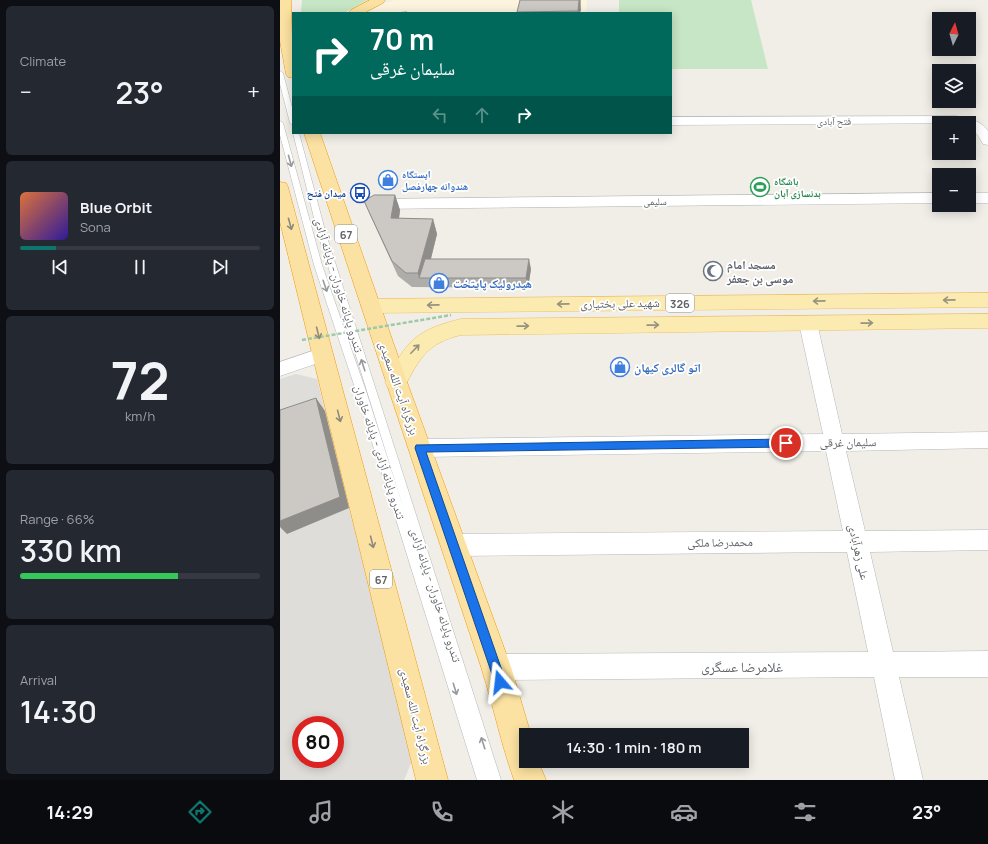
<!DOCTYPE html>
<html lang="en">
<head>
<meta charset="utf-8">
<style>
	:root { --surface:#171b24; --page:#242831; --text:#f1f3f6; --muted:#9ea1a6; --line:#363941; --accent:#0f766e }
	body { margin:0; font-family:Manrope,"Noto Naskh Arabic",sans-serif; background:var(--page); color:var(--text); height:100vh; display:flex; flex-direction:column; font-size:15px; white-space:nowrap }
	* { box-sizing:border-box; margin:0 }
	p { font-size:13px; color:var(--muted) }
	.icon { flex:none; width:22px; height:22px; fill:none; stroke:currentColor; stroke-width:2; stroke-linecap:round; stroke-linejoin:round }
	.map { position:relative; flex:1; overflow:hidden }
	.panel { display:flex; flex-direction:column; gap:6px; padding:6px; background:#0d0f14; width:280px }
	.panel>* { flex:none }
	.hud { position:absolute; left:12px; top:12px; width:380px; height:122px; border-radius:0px; box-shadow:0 2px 10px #0003; background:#00695c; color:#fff; overflow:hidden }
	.needle { width:26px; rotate:5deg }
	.tools { position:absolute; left:652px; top:12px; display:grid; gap:8px }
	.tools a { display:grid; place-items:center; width:44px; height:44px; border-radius:0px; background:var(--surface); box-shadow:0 2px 10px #0003; font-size:20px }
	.speed { position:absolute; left:12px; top:716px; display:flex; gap:8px; font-size:20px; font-weight:700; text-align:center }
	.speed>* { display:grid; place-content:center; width:52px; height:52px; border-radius:50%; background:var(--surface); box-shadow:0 2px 10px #0003; line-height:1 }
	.speed .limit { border:6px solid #d22; background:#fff; color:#111 }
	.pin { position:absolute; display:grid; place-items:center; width:34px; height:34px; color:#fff; margin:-17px; border:2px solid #fff; border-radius:50%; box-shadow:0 1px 4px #0007 }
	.me { position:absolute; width:44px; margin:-22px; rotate:343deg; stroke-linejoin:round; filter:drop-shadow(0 0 3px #0008) }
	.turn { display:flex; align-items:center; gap:14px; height:84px; padding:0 12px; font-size:18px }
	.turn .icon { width:52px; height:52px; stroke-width:2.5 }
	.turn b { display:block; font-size:28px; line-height:34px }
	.lanes { display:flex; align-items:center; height:38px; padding:0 12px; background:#0003; justify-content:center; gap:20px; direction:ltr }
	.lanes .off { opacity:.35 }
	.big { font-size:30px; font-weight:600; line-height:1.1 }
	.panel .widget { flex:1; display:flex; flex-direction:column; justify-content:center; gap:6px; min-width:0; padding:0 14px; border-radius:6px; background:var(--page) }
	.panel .dial { align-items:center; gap:0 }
	.dial b { font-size:52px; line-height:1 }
	.song { display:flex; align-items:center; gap:12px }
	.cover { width:48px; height:48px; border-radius:6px; background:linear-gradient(135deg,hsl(20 70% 55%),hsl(250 70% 35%)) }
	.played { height:4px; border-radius:2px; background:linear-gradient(90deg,var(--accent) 15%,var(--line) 15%) }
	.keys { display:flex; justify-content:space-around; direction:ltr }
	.heat { display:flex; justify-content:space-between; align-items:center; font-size:22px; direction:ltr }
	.charge { height:6px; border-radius:3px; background:linear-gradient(90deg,#34c759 66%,var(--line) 0) }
	.trip { position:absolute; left:239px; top:728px; width:230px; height:40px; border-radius:0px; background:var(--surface); box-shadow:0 2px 10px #0003; font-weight:600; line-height:40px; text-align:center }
	.dock { display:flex; height:64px; justify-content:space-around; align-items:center; background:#090b0e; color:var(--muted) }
	.dock .icon { width:28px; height:28px }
	.dock .current { color:var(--accent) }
	.dock b { font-size:18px; color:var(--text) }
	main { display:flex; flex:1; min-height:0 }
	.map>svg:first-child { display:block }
</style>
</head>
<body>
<main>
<section class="panel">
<div class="widget"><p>Climate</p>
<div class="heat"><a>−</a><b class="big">23°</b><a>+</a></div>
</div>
<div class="widget">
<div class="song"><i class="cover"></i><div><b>Blue Orbit</b><p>Sona</p></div></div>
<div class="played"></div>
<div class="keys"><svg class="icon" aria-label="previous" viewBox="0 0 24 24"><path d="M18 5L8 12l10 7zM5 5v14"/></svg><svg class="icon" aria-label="pause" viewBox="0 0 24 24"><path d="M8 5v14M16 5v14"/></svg><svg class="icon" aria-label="next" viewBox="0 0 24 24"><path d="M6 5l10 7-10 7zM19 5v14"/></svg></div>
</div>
<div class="widget dial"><b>72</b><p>km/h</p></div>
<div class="widget"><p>Range · 66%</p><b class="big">330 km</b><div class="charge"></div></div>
<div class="widget"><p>Arrival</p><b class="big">14:30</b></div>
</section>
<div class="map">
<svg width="708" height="780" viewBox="0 0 708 780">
	<rect width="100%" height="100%" fill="#f0eee7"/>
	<polygon fill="#fdf4df" points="115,0 307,0 306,13 87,13 102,4"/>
	<path fill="#dfddd9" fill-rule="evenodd" d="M16 374 37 379 132 761 124 780H0V379ZM21 725H55V759H21Z"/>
	<g fill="#c7e6c5">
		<polygon points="22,0 87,0 64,13 21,13"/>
		<polygon points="339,0 471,0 488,69 391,69 391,13 339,13"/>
	</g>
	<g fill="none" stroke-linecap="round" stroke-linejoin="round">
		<defs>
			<g id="service">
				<polygon points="0,71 3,73 13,111 13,125 10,123 0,84"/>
				<polygon points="0,121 3,123 42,265 87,394 125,513 38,234 13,133 19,133 46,234 221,780 197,780 77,394 34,265 0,135"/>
			</g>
			<g id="minor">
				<path d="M676 116C689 118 700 120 708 131V145L703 144 697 134 689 128V123L391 125V117Z"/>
				<polygon points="659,193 659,203 94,209 89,207 87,204 89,201 94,199"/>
				<rect x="689" y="193" width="19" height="10"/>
				<polygon points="528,317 534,318 537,323 562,434 708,432 708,448 566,451 585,531 708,530 708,550 590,552 613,652 708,651 708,677 619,677 643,780 615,780 594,677 216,680 207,676 203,667 207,658 216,654 588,652 567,552 173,556 165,552 162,545 165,538 173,534 563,531 546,451 140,457 133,454 130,448 133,442 140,439 543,434 519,323 522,318"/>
				<polygon points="44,347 50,349 53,354 50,359 0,376 0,362"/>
			</g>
			<g id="primary">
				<polygon points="708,293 708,307 91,313 84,311 81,306 84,301 91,299"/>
				<path d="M708 314V328L181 335C147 343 139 359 124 388L116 391 108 388 105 382C127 341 135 330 181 319Z"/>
			</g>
			<g id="trunk">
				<polygon points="0,0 11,0 13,78 8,77 6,74 0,41"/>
				<polygon points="90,0 105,0 103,3 84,13 69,13 71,10"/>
				<path d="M24 133H40L127 382 231 667 251 735H246V761H258L266 780H234C219 738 211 694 196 652 138 479 81 306 24 133Z"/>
				<polygon points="0,182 6,183 8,187 168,780 136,780 0,222"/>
			</g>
		</defs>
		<use href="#service" stroke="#b4b8bb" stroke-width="1"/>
		<use href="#minor" stroke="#b4b8bb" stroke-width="1"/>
		<use href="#primary" stroke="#edbe63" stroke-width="1"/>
		<use href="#trunk" stroke="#f09908" stroke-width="1"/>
		<use href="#service" fill="#fff" fill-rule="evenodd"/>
		<use href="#minor" fill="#fff" fill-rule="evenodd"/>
		<use href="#primary" fill="#fcebb0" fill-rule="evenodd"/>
		<use href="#trunk" fill="#fbe2a2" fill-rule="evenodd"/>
		<polyline stroke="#9ec8a8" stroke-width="2.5" stroke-dasharray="4 2" stroke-linecap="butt" points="22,340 171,315"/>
	</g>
	<g fill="#afada9">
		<polygon points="240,0 301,0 300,13 237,13"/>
		<polygon points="115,195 120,210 119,218 153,219 157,234 151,259 251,269 248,288 132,287 118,276 90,215 84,201"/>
	</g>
	<g fill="#8f8d89">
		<polygon points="299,0 300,0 301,10 300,13 298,13"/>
		<polygon points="115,195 120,210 117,233 111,218"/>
		<polygon points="153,219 157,234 146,278 139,278 138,273"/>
		<polygon points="249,259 251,269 248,288 246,278"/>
		<polygon points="36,398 45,411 69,508 7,534 0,527 0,521"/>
	</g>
	<g fill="#ccc9c4" stroke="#8f8d89">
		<polygon points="240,0 299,0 298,11 237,12"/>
		<polygon points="127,12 127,13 115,13"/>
		<polygon points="94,195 115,195 111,218 153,219 138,273 126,273 112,261 84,201"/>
		<polygon points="145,259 249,259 246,278 139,278"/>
		<polygon points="36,398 60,497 0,521 0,410"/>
	</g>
	<defs><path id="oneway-shaft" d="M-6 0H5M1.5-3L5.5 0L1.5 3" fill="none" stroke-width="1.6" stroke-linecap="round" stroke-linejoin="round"/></defs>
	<g stroke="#979a9c">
		<use href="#oneway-shaft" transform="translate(10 161) rotate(75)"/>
		<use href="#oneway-shaft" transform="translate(45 286) rotate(71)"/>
		<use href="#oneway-shaft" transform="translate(83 365) rotate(-108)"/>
		<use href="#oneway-shaft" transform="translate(175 689) rotate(73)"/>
		<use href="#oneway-shaft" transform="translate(203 743) rotate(-108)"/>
	</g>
	<g stroke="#8e8979">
		<use href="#oneway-shaft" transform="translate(10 224) rotate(75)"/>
		<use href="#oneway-shaft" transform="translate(38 333) rotate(76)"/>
		<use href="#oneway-shaft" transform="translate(59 416) rotate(76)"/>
		<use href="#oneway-shaft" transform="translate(92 542) rotate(76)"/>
	</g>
	<g stroke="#969381">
		<use href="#oneway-shaft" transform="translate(669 300) rotate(179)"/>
		<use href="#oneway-shaft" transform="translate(539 301) rotate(179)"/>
		<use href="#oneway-shaft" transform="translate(283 304) rotate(179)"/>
		<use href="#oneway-shaft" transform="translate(153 305) rotate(179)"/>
		<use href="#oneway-shaft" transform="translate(587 323) rotate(-1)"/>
		<use href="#oneway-shaft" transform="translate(373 325) rotate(-1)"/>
		<use href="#oneway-shaft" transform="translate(243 326) rotate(-1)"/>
		<use href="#oneway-shaft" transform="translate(135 349) rotate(-46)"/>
	</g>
	<polygon fill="#1a73e8" stroke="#114b97" points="506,439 510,440 511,443 510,446 506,447 146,452 226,682 225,686 220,688 216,686 135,448 136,445"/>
	<defs>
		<symbol id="shop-ring" viewBox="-11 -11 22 22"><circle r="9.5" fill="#fff" stroke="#3f7fe0" stroke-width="1.5"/><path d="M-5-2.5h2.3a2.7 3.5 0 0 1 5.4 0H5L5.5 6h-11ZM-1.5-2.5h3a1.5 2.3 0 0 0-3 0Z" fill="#3f7fe0"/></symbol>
		<symbol id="stadium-ring" viewBox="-11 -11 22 22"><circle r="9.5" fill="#fff" stroke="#2e9e5b" stroke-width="1.5"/><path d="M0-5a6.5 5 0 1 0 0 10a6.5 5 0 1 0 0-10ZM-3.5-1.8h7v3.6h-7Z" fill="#2e9e5b"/></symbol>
		<symbol id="bus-ring" viewBox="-11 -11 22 22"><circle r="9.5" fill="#fff" stroke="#1a4fb4" stroke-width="1.5"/><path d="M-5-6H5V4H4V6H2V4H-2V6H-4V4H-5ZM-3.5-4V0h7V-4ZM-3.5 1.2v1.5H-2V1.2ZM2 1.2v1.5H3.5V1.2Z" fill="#1a4fb4"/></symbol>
		<symbol id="mosque-ring" viewBox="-11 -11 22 22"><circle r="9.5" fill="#fff" stroke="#6b7280" stroke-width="1.5"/><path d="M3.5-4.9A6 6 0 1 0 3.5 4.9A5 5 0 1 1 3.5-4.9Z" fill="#6b7280"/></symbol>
	</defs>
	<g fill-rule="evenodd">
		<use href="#shop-ring" x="97" y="169" width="22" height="22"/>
		<use href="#stadium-ring" x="469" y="176" width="22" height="22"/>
		<use href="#bus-ring" x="69" y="182" width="22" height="22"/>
		<use href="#mosque-ring" x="422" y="260" width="22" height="22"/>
		<use href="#shop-ring" x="148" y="272" width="22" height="22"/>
		<use href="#shop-ring" x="329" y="356" width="22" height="22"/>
	</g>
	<g text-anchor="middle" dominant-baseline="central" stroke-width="3.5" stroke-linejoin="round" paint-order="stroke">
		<g font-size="10" fill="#5f6367" stroke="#fff">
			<text x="554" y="121">فتح آبادی</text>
			<text transform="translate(375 201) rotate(-1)">سلیمی</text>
		</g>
		<g font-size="10" font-weight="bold" fill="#366cbe" stroke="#fff" text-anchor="start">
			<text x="122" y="174">ایستگاه<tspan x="122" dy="12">هندوانه چهارفصل</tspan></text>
		</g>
		<g font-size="10" font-weight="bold" fill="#27864d" stroke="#fff" text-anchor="start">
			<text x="494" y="181">باشگاه<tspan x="494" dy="12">بدنسازی آبان</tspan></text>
		</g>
		<g font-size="10" font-weight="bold" fill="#164399" stroke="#fff" text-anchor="end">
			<text x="66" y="193">میدان فتح</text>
		</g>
		<g fill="#fff" stroke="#8f9295" stroke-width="1">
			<rect x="55" y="225" width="22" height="18" rx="3"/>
			<rect x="386" y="294" width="28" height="18" rx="3"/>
			<rect x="90" y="570" width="22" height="18" rx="3"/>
		</g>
		<g font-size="11" font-weight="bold" fill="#5f6367">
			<text x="66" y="234">67</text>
			<text x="400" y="303">326</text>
			<text x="101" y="579">67</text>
		</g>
		<g font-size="12" font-weight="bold" fill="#5b616d" stroke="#fff" text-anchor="start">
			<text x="447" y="264">مسجد امام<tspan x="447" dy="14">موسی بن جعفر</tspan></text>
		</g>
		<g font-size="12" font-weight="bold" fill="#366cbe" stroke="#fff" text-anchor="start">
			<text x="173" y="283">هیدرولیک پایتخت</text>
			<text x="354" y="367">اتو گالری کیهان</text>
		</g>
		<g font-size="12" fill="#5f6367" stroke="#fff">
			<text transform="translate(59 285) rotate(73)">تندرو پایانه خاوران - پایانه آزادی</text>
			<text transform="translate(340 303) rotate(-1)">شهید علی بختیاری</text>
			<text transform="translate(119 388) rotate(71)">بزرگراه آیت الله سعیدی</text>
			<text transform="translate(568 442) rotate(-1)">سلیمان غرقی</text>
			<text transform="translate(100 452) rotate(72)">تندرو پایانه آزادی - پایانه خاوران</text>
			<text transform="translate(440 542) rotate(-1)">محمدرضا ملکی</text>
			<text transform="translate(579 552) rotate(77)">علی زهرآبادی</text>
			<text transform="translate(156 595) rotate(72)">تندرو پایانه خاوران - پایانه آزادی</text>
			<text transform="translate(136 716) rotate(76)">بزرگراه آیت الله سعیدی</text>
		</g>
		<g font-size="14" fill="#5f6367" stroke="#fff">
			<text x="462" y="666">غلامرضا عسگری</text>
		</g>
	</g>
</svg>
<div class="tools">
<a><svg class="needle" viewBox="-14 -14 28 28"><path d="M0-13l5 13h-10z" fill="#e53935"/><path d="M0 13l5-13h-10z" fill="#9ea1a6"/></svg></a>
<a><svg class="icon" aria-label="layers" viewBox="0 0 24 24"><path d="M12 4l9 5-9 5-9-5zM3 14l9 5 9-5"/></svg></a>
<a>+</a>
<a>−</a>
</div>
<div class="speed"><div class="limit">80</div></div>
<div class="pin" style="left:506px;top:443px;background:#d93025"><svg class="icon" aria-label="arrive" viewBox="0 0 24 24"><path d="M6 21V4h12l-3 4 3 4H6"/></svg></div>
<svg class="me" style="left:220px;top:682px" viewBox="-20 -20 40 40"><path d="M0-17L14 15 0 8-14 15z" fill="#1a73e8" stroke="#fff" stroke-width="4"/></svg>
<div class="trip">14:30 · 1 min · 180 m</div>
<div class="hud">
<div class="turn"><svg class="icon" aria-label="right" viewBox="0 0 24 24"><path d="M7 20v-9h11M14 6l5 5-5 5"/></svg><div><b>70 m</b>سلیمان غرقی</div></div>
<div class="lanes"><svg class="icon off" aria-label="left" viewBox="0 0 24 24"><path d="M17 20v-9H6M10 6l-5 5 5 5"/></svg><svg class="icon off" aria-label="ahead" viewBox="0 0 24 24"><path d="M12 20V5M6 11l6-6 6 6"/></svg><svg class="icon" aria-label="right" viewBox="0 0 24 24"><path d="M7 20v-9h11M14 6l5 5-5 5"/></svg></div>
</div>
</div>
</main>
<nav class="dock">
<b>14:29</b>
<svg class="icon current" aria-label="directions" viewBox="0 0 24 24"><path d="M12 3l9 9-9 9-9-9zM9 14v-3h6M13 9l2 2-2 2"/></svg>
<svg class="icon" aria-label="music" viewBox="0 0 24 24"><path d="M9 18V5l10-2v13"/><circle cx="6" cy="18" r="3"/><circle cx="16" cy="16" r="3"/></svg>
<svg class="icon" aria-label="phone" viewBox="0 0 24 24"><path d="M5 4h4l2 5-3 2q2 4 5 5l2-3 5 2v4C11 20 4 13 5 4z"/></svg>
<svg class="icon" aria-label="climate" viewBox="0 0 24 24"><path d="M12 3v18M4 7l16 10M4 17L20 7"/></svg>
<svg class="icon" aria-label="car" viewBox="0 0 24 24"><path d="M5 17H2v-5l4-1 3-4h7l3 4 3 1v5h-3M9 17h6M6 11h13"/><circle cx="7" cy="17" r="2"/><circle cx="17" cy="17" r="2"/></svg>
<svg class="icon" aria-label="filters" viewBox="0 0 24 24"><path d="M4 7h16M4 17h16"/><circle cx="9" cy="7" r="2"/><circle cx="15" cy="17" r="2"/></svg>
<b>23°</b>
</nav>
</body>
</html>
